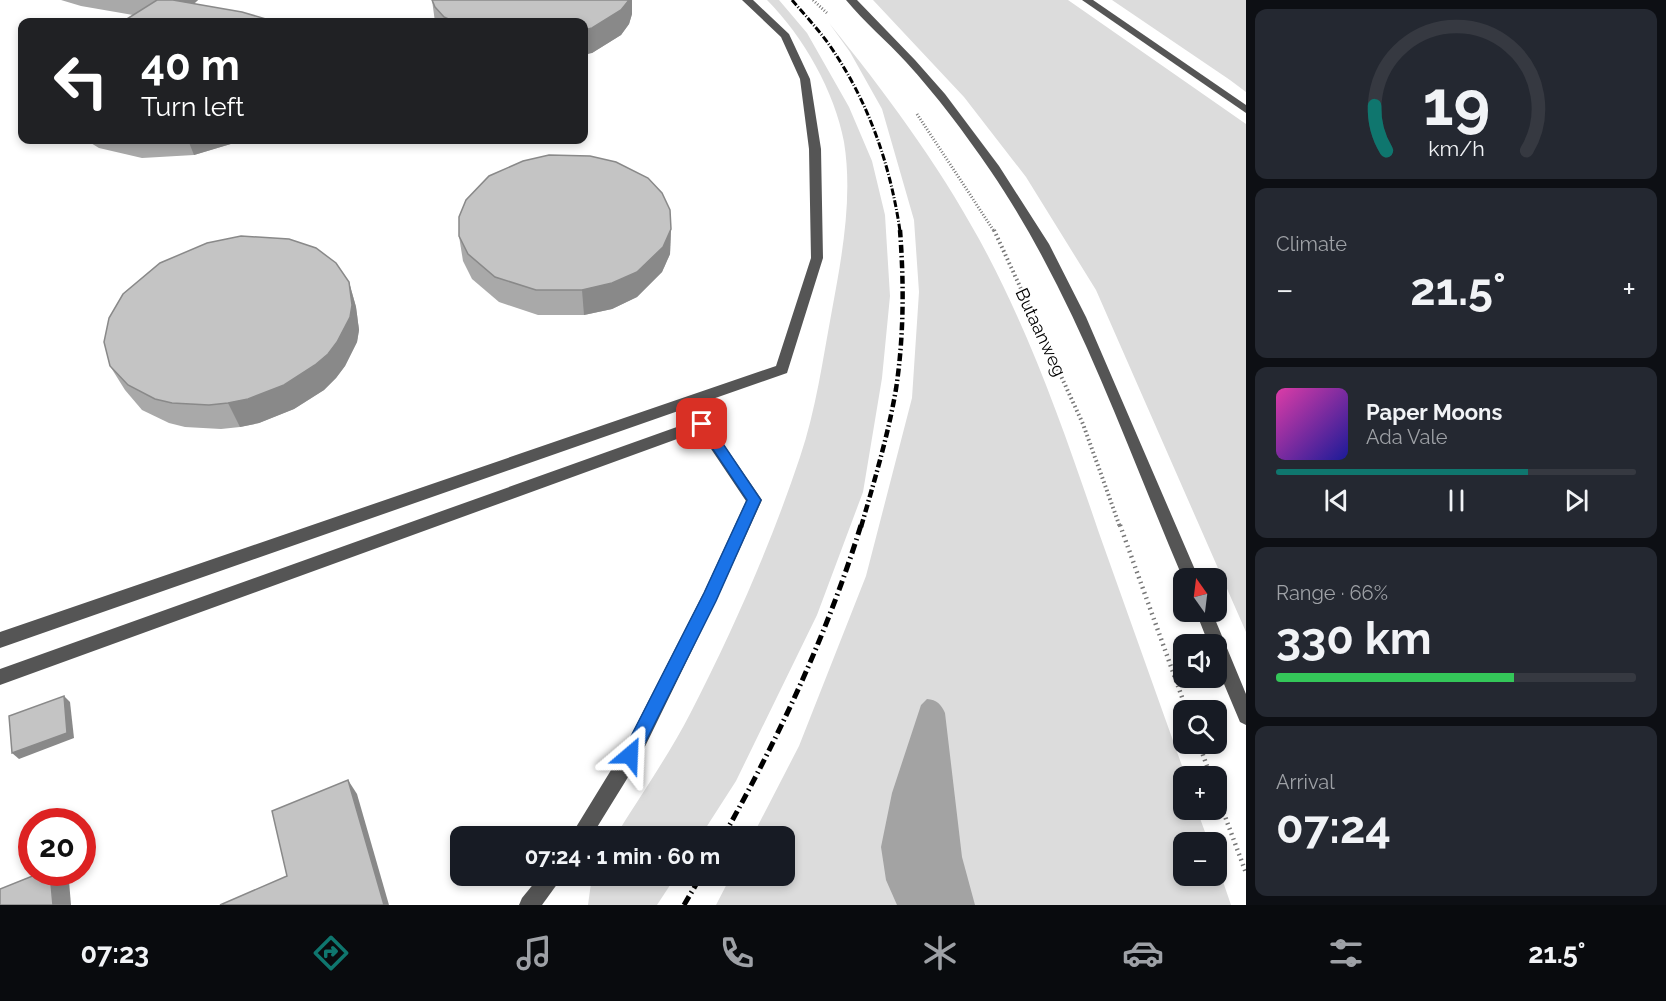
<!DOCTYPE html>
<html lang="en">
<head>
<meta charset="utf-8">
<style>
	:root { --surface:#171b24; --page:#242831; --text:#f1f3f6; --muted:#9ea1a6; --line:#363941; --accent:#0f766e }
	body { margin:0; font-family:Raleway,sans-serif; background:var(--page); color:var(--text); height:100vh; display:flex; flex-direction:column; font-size:22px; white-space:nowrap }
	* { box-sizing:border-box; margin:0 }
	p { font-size:20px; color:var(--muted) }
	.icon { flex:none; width:33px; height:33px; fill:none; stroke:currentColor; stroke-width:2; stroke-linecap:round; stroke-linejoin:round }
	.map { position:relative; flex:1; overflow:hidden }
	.sheet { display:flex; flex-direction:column; gap:9px; padding:9px; background:#0d0f14; width:420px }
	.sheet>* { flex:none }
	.hud { position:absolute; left:18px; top:18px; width:570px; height:126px; border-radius:12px; box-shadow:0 3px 9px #0003; background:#202124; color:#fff; overflow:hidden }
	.needle { width:39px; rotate:346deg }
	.fabs { position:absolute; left:1173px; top:568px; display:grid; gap:12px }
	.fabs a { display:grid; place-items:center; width:54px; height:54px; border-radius:12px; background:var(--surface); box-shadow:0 3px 9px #0003; font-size:30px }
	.speed { position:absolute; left:18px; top:808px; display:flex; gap:12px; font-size:30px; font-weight:700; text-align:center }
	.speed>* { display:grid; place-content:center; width:78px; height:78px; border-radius:50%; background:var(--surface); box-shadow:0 3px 9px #0003; line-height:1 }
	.speed .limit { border:9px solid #d22; background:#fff; color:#111 }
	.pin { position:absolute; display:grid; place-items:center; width:51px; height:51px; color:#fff; margin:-26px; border-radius:12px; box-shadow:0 3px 9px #0006 }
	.me { position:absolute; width:66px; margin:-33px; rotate:26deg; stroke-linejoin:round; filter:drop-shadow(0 0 4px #0008) }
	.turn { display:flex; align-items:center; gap:21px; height:126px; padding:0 24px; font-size:27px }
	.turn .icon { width:78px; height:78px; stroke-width:2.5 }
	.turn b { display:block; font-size:42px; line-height:51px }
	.big { font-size:45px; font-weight:700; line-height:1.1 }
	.sheet .card { flex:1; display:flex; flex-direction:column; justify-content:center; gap:9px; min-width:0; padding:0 21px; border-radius:12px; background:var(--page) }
	.sheet .dial { align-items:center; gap:0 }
	.dial svg { height:156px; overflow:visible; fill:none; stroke:var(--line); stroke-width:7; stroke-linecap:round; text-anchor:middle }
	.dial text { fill:var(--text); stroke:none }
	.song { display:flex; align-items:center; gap:18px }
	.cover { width:72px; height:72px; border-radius:9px; background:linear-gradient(135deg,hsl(320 70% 55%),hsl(240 70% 35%)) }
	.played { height:6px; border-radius:3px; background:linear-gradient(90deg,var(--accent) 70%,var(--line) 70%) }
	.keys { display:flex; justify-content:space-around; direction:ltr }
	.heat { display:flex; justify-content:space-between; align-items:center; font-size:33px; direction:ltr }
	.charge { height:9px; border-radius:4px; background:linear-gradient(90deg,#34c759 66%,var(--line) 0) }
	.trip { position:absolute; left:450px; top:826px; width:345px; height:60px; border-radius:12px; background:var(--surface); box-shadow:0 3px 9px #0003; font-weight:700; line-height:60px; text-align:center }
	.dock { display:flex; height:96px; justify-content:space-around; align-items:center; background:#090b0e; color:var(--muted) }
	.dock .icon { width:42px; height:42px }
	.dock .current { color:var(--accent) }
	.dock b { font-size:27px; color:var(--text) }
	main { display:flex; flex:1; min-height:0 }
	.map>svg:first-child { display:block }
</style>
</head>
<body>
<main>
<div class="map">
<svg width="1246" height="905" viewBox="0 0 1246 905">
	<rect width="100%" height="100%" fill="#fff"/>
	<g fill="#dcdcdc">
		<path d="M767 0H779L807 33 849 107 872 161 885 215 890 296 882 378 863 492 817 615 736 781 700 837H615C640 796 669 755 691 712 733 630 771 544 800 457 816 410 823 358 832 310 842 256 853 197 844 142 835 92 803 36 767 0Z"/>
		<polygon points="873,0 1068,0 1246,124 1246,632 1096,290 1026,177 964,97"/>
		<polygon points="1112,0 1246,0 1246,92 1230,80"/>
		<path d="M829 23C884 91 937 162 979 239 1030 332 1065 433 1099 533 1128 614 1157 696 1186 777H1184V810H1197L1209 843H1184V876H1216L1217 864 1231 905H716L731 876H784V837H752L799 746 866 576 912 398 919 292 914 220 882 109 850 52Z"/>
		<polygon points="592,876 676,876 657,905 588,905"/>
	</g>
	<path fill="#a3a3a3" d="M927 699C937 700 941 704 945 713L962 857 975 905H897L886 880 881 847 892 793 921 705Z"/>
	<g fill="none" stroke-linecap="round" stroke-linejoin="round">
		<g stroke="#777" stroke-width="3" stroke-dasharray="1 2" stroke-linecap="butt">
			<polyline points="813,0 828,14"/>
			<polyline points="917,114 994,231"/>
		</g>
		<polyline stroke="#777" stroke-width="4" stroke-dasharray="1.5 3" stroke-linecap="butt" points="994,230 1083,424 1120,527"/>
		<g stroke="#777" stroke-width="4.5" stroke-dasharray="1.5 4" stroke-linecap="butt">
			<polyline points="1120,525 1187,711"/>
			<polyline points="1199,744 1211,777"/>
			<polyline points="1216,792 1246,873"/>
		</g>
		<g fill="#555" fill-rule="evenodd">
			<polygon points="742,0 753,0 789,34 810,79 821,149 823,258 787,373 0,648 0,632 776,366 811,258 809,149 800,79 781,37"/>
			<path d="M846 0H857L915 60 945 94 999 166 1049 244 1086 317 1199 579 1184 581C1124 441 1076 296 990 170 964 132 937 96 906 62 887 41 864 22 846 0Z"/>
			<polygon points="1082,0 1093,0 1246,105 1246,113"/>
			<polygon points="702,418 707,420 762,500 716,601 638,761 591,837 570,837 624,749 704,592 746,501 699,431 0,685 0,669"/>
			<polygon points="1196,612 1212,612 1246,694 1246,725 1240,722 1216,665 1216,645 1209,645"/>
			<polygon points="540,876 563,876 542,905 519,905 522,898"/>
		</g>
		<path stroke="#000" stroke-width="3" stroke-dasharray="7 2 1 2" stroke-linecap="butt" d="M792 0C804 14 817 28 828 43 868 100 890 163 900 231"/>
		<path stroke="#000" stroke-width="4.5" stroke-dasharray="8 3 1.5 3" stroke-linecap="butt" d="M861 527C874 482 888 436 896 389 904 336 904 283 900 230"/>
		<g stroke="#000" stroke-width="5" stroke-dasharray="10 4 1.5 4" stroke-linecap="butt">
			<path d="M723 837C779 737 827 635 861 525"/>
			<polyline points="684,905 701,876"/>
		</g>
	</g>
	<g fill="#a9a9a9">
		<polygon points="61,0 198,0 194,4 133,15 81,6"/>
		<polygon points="432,0 632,0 632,14 629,24 621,35 592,53 584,22 435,22"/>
		<polygon points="86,140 244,140 194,155 142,158 99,148"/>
		<polygon points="671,229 670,254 662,272 637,297 612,309 584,315 538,315 499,302 472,279 463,261 459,236"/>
		<polygon points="349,282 356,307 359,330 357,342 345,366 336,378 324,390 294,409 259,423 240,427 221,429 185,427 169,423 142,410 125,390 110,366"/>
	</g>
	<g fill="#898989">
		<polygon points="164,0 198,0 172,22"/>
		<polygon points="629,0 632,0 632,14 629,24 621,35 592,53 584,55 584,30"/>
		<polygon points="188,140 244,140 194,155"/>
		<polygon points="671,229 670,254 662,272 637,297 612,309 584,315 582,290"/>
		<polygon points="349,282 356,307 359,330 357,342 345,366 336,378 324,390 294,409 259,423 240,427 228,403"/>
		<polygon points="64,696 70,702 74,738 19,759 12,753"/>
		<polygon points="348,780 357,794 389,905 384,905"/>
		<polygon points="50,873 56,873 69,881 71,905 53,905"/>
	</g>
	<g fill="#c4c4c4" stroke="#898989" stroke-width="1.5">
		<polygon points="157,0 173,0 242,12 269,20 272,22 122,22"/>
		<polygon points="432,0 629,0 621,10 592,28 584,30 584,22 455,22 444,17 435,7"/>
		<polygon points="549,155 590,156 616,162 648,178 662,193 670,210 671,229 663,247 637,272 612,283 582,290 536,290 495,277 468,254 459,236 459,217 466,200 489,176 523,161"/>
		<polygon points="241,236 289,239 316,248 336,263 349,282 352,305 350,317 337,342 328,354 315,365 284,385 248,399 228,403 209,405 172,403 155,399 128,385 110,366 104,342 109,318 123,294 160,263 207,243"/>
		<polygon points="64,696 67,733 12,753 9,716"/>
		<polygon points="348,780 384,905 220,905 287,876 272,811"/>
		<polygon points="40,873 50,873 53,905 0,905 0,889"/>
	</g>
	<polygon fill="#1a73e8" stroke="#114b97" stroke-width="1.5" points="702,418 707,420 761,500 716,601 636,761 630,764 624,761 622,755 624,750 704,593 747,500 698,427 696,424 698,420"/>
	<g text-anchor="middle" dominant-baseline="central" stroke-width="4.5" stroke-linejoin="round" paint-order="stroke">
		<g font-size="18" fill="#000" stroke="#fff">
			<text transform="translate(1041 332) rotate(65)">Butaanweg</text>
		</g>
	</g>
</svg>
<div class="fabs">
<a><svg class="needle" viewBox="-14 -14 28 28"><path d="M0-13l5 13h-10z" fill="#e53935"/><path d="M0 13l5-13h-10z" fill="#9ea1a6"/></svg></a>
<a><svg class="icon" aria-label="sound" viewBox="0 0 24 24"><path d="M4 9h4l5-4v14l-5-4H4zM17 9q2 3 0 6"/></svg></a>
<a><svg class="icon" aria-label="search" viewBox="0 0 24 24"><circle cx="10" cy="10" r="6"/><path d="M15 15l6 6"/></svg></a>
<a>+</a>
<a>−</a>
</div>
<div class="speed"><div class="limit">20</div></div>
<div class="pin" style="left:702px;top:424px;background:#d93025"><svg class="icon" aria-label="arrive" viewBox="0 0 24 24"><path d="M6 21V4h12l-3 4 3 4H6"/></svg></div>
<svg class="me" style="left:630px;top:755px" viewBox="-20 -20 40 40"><path d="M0-17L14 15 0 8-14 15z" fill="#1a73e8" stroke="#fff" stroke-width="4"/></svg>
<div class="trip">07:24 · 1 min · 60 m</div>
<div class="hud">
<div class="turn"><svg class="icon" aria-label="left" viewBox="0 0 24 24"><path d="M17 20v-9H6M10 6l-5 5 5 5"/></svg><div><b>40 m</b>Turn left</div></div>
</div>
</div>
<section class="sheet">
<div class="card dial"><svg viewBox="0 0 100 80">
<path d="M14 69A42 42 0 1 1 86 69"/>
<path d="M14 69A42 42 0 0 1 8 46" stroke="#0f766e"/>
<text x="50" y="56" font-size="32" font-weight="700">19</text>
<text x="50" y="72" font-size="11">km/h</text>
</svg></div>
<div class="card"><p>Climate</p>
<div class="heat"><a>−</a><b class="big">21.5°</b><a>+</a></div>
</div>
<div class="card">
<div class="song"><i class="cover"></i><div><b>Paper Moons</b><p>Ada Vale</p></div></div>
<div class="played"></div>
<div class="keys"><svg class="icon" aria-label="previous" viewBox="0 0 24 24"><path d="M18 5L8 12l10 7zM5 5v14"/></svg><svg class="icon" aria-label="pause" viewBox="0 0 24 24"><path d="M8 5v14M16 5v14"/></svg><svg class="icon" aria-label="next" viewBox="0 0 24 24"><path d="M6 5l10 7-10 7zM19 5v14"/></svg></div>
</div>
<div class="card"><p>Range · 66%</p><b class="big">330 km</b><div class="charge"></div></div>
<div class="card"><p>Arrival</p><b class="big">07:24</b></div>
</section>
</main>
<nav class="dock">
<b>07:23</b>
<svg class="icon current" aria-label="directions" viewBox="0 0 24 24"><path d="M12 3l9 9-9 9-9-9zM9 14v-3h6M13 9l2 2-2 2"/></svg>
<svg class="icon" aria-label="music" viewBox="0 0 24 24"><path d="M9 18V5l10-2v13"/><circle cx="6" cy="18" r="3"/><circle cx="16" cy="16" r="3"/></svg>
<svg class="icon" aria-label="phone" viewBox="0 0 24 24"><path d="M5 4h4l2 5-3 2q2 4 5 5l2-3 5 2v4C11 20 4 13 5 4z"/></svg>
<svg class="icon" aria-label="climate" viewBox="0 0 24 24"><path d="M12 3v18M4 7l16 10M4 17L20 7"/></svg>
<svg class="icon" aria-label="car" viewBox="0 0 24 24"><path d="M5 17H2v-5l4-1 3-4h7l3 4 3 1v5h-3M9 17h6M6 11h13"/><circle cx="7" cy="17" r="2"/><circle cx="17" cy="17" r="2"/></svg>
<svg class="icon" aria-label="filters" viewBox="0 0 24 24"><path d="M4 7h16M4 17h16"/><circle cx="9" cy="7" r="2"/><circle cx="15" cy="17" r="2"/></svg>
<b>21.5°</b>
</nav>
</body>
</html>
